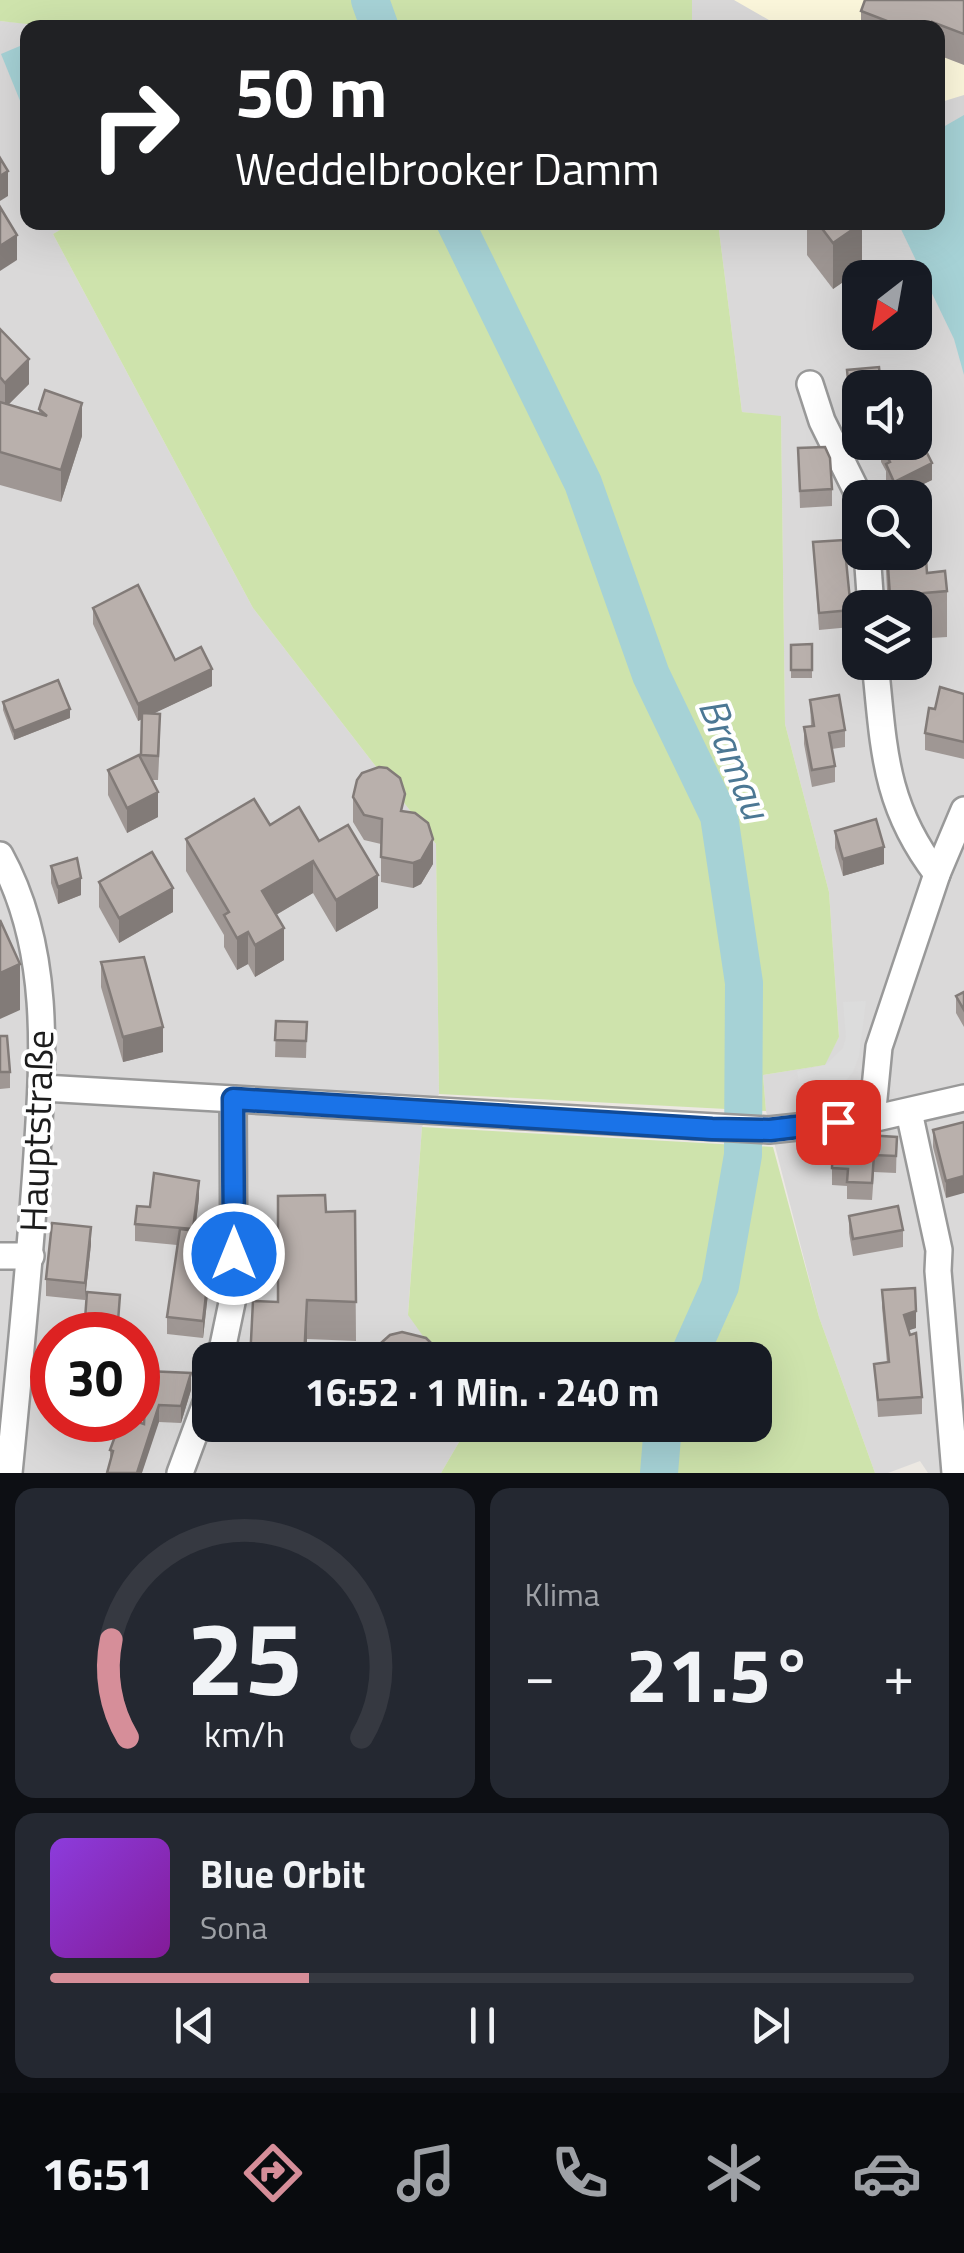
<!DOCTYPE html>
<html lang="de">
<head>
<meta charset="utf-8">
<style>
	:root { --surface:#171b24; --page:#242831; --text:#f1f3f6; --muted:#9ea1a6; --line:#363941; --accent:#d68e99 }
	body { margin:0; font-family:"Titillium Web",sans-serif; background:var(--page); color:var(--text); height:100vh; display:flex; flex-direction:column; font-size:38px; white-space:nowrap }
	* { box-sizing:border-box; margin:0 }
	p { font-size:32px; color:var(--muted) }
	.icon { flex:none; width:55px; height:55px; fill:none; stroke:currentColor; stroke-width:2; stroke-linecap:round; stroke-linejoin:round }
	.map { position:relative; height:1473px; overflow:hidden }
	.sheet { display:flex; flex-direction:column; gap:15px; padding:15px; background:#0d0f14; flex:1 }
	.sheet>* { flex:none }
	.top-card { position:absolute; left:20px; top:20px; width:925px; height:210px; border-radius:20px; box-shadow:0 10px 40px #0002; background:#202124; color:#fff; overflow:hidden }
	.needle { width:65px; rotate:211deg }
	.controls { position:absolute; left:842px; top:260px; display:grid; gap:20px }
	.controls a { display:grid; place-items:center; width:90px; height:90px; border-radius:20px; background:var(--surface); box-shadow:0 10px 40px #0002; font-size:50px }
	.speed { position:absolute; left:30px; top:1312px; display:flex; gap:20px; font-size:50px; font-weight:700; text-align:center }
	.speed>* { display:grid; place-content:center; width:130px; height:130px; border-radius:50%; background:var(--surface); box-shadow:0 10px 40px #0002; line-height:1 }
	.speed .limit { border:15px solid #d22; background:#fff; color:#111 }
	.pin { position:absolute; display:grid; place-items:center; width:85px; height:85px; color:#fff; margin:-42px; border-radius:20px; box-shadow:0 5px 15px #0006 }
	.me { position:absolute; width:110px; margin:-55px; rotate:0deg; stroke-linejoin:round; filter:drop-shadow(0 0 8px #0008) }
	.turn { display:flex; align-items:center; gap:35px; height:210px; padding:0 50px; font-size:45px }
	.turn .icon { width:130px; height:130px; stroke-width:2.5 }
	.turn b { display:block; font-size:70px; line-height:85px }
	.big { font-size:75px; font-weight:700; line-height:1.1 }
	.sheet .widget { flex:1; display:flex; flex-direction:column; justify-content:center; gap:15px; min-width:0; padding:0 35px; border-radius:20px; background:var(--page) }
	.sheet .dial { align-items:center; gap:0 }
	.dial svg { height:260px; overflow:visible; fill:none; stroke:var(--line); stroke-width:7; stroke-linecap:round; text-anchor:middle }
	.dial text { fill:var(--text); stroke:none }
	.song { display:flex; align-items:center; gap:30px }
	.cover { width:120px; height:120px; border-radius:15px; background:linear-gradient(135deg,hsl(270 70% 55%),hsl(290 70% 35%)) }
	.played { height:10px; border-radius:5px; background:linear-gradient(90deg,var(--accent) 30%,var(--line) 30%) }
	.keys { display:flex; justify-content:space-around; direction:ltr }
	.heat { display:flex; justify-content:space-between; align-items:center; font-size:55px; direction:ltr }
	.sheet .tiles { flex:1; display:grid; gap:15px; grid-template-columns:1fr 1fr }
	.widget:last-child { grid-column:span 2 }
	.trip { position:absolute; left:192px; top:1342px; width:580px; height:100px; border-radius:20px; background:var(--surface); box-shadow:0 10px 40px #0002; font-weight:700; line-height:100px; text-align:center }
	.dock { display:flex; height:160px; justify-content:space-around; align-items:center; background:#090b0e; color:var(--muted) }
	.dock .icon { width:70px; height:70px }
	.dock .current { color:var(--accent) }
	.dock b { font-size:45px; color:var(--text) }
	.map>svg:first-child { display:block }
</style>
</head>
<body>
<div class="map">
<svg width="964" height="1473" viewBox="0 0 964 1473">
	<rect width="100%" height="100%" fill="#ece8e2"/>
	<g fill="#dad9d9" fill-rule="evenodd">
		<path d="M692 0H964V1473H928L920 1461 888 1473H875L819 1317 766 1111 763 1075 824 1065 839 1037 829 892 785 724 781 417 742 412 718 223 938 222V28L692 27ZM860 278H915V332H860ZM860 388H915V442H860ZM860 498H915V552H860ZM860 608H915V662H860Z"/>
		<path d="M0 21 62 27 28 28V222L74 223 53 234 253 608 436 844 439 1094 422 1127 408 1314 440 1360H210V1425H469L441 1473H0ZM52 1335H138V1420H52Z"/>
	</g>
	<polygon fill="#fcf7dc" points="734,0 964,0 964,95 938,103 938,28 781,27"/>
	<g fill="#cee3ac">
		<polygon points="0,0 692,0 692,27 62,28 0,21"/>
		<polygon points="74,222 718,223 742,412 781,416 785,724 829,892 839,1037 825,1065 763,1075 766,1111 439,1094 436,844 253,608 53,234"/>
		<polygon points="422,1127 773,1147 819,1317 875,1473 441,1473 469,1425 755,1425 755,1360 440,1360 408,1315"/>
	</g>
	<polygon fill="#dcdcdc" points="866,1001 859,1056 853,1072 844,1083 832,1089 801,1096 797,1071 825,1065 843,1048 846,1037 843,1002"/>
	<g fill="#a6d2d6">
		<polygon points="27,43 27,118 1,54"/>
		<polygon points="964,115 964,375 954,339 898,223 938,222 938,130"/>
	</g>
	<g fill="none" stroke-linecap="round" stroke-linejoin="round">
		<g stroke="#a6d2d6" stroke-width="38">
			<polyline points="370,0 380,28"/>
			<polyline points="455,222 583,483 651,675 719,816 744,983 743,1155 720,1286 687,1360"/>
			<polyline points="659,1473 663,1425"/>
		</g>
		<defs>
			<g id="minor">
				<polyline points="810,384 822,421 860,498"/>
				<polyline points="867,552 871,608"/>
				<path d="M875 662C884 746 883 804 937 874"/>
				<path d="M0 855C53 951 43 1063 36 1169 29 1270 19 1372 9 1473"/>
				<polyline points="43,1088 769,1130 872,1119 964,1098"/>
				<polyline points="909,1112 939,1250 938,1271 955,1473"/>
				<polyline points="872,1119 879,1047 937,874 964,810"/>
				<polyline points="0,1256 31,1256"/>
				<polyline points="220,1360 234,1293 233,1099"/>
				<polyline points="180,1473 210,1392"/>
			</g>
		</defs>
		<use href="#minor" stroke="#999" stroke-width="30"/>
		<use href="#minor" stroke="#fff" stroke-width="25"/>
	</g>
	<g fill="#9f9794">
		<polygon points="964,0 964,65 938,55 938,28 861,28 861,11"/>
		<polygon points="807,222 862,222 862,269 833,289 807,255"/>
		<polygon points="0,329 29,384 8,405 39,414 39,409 82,436 61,502 0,485"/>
		<polygon points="847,370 860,388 860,426 851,427"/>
		<polygon points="881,445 932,480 894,498 886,481 886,471 881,462"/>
		<polygon points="798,448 832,489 832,506 800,508"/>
		<polygon points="813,542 851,610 851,627 819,630"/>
		<polygon points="885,552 915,552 927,573 947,591 947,637 915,639 915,608 888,608"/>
		<polygon points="93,608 212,686 154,713 160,739 158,780 152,780 158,817 127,833 108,795 108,770 141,757 142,719 138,721 93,624"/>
		<polygon points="812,644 812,678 791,678 791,645"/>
		<polygon points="964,694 964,759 925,750 925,733 935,709"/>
		<polygon points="810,700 845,730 845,747 832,749 835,766 835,782 812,787 804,744 804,727 811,726"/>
		<polygon points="3,702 70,718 14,740 3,710"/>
		<polygon points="353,797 405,812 433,864 421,884 413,888 381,882 381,844 364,840 353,822"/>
		<polygon points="270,825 319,841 378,908 336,932 313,893 276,915 284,960 255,977 248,964 237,970 224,947 224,935 186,871 186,839"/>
		<polygon points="835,831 884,864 843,876 835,848"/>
		<polygon points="51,866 81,895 58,904 51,883"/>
		<polygon points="99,882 173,912 119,943 99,907"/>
		<polygon points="101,962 163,1052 123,1062 101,987"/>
		<polygon points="964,992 964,1027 956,1013 956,996"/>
		<polygon points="276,1021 307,1022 306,1058 275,1057"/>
		<polygon points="0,1036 10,1072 10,1088 0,1089"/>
		<polygon points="964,1122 946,1198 933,1147 933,1130"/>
		<polygon points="897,1137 896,1173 874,1172 872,1200 847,1199 847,1186 832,1185 832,1168 866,1142"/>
		<polygon points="199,1198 195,1230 213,1249 203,1338 167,1334 167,1317 177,1245 135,1241 135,1224 150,1207"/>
		<polygon points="355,1211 356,1341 307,1339 306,1358 250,1360 278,1302 326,1212"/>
		<polygon points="849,1216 903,1230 903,1247 853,1256 849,1233"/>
		<polygon points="91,1244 85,1300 46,1296 46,1279"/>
		<polygon points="882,1290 916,1328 908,1330 922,1397 922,1414 878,1417 874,1364 887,1363 882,1307"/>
		<polygon points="146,1371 191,1390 181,1423 159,1422 110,1461 110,1450 144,1424"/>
		<polygon points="385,1425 427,1425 401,1432"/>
	</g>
	<g fill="#827b78">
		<polygon points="8,171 8,196 0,201 0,176"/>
		<polygon points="862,223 862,269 833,289 833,243"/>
		<polygon points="17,235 17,260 0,271 0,246"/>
		<polygon points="29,359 29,384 5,408 5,383"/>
		<polygon points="82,403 82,436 61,502 61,470"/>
		<polygon points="932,463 932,480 894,498 894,482"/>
		<polygon points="212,669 212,686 138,721 138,704"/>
		<polygon points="70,709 70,718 14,740 14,731"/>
		<polygon points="158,792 158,817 127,833 127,808"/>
		<polygon points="433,839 433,864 421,884 413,888 413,863"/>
		<polygon points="884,847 884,864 843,876 843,859"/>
		<polygon points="313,861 313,893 262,923 262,891"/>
		<polygon points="378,875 378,908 336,932 336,900"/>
		<polygon points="81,878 81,895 58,904 58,887"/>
		<polygon points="173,888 173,912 119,943 119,918"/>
		<polygon points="284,928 284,960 255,977 255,945"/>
		<polygon points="248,932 248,964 237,970 237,938"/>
		<polygon points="20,964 20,1010 0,1019 0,973"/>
		<polygon points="163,1027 163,1052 123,1062 123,1037"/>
		<polygon points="964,1176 964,1193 946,1198 946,1181"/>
		<polygon points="199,1181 199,1198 193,1246 193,1229"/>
		<polygon points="91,1227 91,1244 85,1300 85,1283"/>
		<polygon points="213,1233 213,1249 203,1338 203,1321"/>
		<polygon points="307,1300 307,1339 306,1360 304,1360"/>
		<polygon points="916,1311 916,1328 904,1332 904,1315"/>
		<polygon points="191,1373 191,1390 181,1423 181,1406"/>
		<polygon points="159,1405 159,1422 142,1473 137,1473"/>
		<polygon points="401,1425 427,1425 401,1432"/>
	</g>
	<g fill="#b9b0ac" stroke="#827b78" stroke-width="2.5">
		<polygon points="865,0 964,0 964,34 932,22 930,28 905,28 861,11"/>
		<polygon points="0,158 8,171 0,176"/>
		<polygon points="0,207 17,235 0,246"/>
		<polygon points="817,222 862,222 862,223 833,243"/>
		<polygon points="0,329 29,359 5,383 0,377"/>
		<polygon points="879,367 881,388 860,388 860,409 851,410 847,370"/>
		<polygon points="45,390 82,403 61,470 0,452 0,402 47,416 39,409"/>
		<polygon points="915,429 932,463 894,482 886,464 890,462 881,445 887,442 915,442"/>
		<polygon points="825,447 830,458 832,489 800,491 798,448"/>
		<polygon points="915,529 924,529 927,573 945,571 947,591 890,596 887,552 915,552"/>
		<polygon points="844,540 851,610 819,613 813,542"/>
		<polygon points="138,585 175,660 201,647 212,669 138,704 93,608"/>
		<polygon points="812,644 812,670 791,670 791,645"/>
		<polygon points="58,680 70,709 14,731 3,702"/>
		<polygon points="940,687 964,694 964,742 925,733 929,708 935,709"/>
		<polygon points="839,695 845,730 829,733 835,766 812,770 804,727 814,726 810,700"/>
		<polygon points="142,713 160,714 158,756 141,755"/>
		<polygon points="139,755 158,792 127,808 108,770"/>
		<polygon points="379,767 387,768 400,778 405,794 401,811 415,813 428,823 433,839 421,860 413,863 381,857 382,819 364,815 353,797 357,780 362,773"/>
		<polygon points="254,799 270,825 299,807 319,841 348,825 378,875 336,900 313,861 262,891 284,928 255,945 248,932 237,938 224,915 229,912 186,839"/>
		<polygon points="876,819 884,847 843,859 835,831"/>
		<polygon points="152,852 173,888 119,918 99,882"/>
		<polygon points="77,858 81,878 58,887 51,866"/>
		<polygon points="0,920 20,964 0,973"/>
		<polygon points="144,957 163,1027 123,1037 101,962"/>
		<polygon points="964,992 964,1010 956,996"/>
		<polygon points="276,1021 307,1022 306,1041 275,1040"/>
		<polygon points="0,1036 7,1036 10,1072 0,1072"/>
		<polygon points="964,1122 964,1176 946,1181 933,1130"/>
		<polygon points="866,1135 897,1137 896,1156 874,1155 872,1183 847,1182 848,1169 832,1168 833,1140 866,1142"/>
		<polygon points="154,1173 199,1181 193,1229 135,1224 137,1206 150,1207"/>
		<polygon points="325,1195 326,1212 355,1211 356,1302 307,1300 304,1358 336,1360 250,1360 253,1301 278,1302 278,1196"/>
		<polygon points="898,1206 903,1230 853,1239 849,1216"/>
		<polygon points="52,1223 91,1227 85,1283 46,1279"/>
		<polygon points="180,1229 213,1233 203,1321 167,1317"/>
		<polygon points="915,1288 916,1311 904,1315 910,1335 916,1333 922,1397 878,1400 874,1364 889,1362 882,1290"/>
		<polygon points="87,1292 120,1295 117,1335 84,1333"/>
		<polygon points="402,1332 426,1338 435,1347 440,1360 370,1360 372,1351 390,1335"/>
		<polygon points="146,1371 191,1373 181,1406 159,1405 137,1473 107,1473 113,1451 110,1450 121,1420 132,1420 144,1424"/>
	</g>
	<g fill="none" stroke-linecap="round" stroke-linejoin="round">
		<defs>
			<polyline id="route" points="234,1254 233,1099 712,1129 770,1130 838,1122"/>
		</defs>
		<use href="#route" stroke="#114b97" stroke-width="25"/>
		<use href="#route" stroke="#1a73e8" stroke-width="18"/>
	</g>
	<g text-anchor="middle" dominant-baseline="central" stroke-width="8" stroke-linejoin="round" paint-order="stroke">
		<g font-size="38" fill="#1c1c1c" stroke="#fff">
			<text transform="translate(36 1131) rotate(-88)">Hauptstraße</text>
		</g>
		<g font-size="40" font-style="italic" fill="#4c7894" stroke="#fff">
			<text transform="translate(735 758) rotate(68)">Bramau</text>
		</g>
	</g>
</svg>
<div class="controls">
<a><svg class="needle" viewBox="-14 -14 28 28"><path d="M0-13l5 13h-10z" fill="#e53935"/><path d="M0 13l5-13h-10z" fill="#9ea1a6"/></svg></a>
<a><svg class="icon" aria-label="sound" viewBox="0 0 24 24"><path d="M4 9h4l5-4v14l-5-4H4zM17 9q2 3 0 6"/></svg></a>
<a><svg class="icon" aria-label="search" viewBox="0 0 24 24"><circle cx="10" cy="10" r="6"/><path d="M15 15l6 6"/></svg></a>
<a><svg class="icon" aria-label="layers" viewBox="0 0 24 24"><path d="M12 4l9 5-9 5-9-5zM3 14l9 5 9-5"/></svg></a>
</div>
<div class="speed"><div class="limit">30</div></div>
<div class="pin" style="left:838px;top:1122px;background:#d93025"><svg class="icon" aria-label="arrive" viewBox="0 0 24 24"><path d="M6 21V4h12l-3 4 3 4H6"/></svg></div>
<svg class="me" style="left:234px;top:1254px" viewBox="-20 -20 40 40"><circle r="17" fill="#1a73e8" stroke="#fff" stroke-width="3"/><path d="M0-11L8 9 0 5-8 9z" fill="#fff"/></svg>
<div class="trip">16:52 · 1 Min. · 240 m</div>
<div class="top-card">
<div class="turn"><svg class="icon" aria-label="right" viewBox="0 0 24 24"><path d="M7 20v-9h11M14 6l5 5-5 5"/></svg><div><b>50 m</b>Weddelbrooker Damm</div></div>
</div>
</div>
<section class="sheet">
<div class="tiles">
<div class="widget dial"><svg viewBox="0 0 100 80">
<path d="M14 69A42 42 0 1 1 86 69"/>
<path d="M14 69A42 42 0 0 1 9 39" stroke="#d68e99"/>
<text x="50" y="56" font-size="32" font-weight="700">25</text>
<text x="50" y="72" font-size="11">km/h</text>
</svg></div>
<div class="widget"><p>Klima</p>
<div class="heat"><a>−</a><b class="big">21.5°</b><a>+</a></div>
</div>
<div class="widget">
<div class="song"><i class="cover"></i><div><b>Blue Orbit</b><p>Sona</p></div></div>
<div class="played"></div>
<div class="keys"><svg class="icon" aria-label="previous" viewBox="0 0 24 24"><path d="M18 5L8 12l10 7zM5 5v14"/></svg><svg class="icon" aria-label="pause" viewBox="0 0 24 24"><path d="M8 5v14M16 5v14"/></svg><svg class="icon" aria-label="next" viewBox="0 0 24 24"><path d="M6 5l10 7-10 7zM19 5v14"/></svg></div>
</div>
</div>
</section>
<nav class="dock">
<b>16:51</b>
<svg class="icon current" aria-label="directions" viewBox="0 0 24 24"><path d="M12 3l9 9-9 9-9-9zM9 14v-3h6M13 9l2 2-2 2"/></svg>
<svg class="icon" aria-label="music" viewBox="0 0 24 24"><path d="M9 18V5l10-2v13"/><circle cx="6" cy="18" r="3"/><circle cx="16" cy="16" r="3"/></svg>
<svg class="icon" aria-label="phone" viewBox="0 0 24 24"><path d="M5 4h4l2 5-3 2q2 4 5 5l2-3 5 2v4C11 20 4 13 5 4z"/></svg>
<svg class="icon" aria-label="climate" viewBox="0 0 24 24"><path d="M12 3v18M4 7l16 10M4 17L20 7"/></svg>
<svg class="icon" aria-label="car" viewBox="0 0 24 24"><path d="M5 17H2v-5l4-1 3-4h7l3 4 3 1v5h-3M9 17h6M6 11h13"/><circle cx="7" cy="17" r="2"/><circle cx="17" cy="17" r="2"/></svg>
</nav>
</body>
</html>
